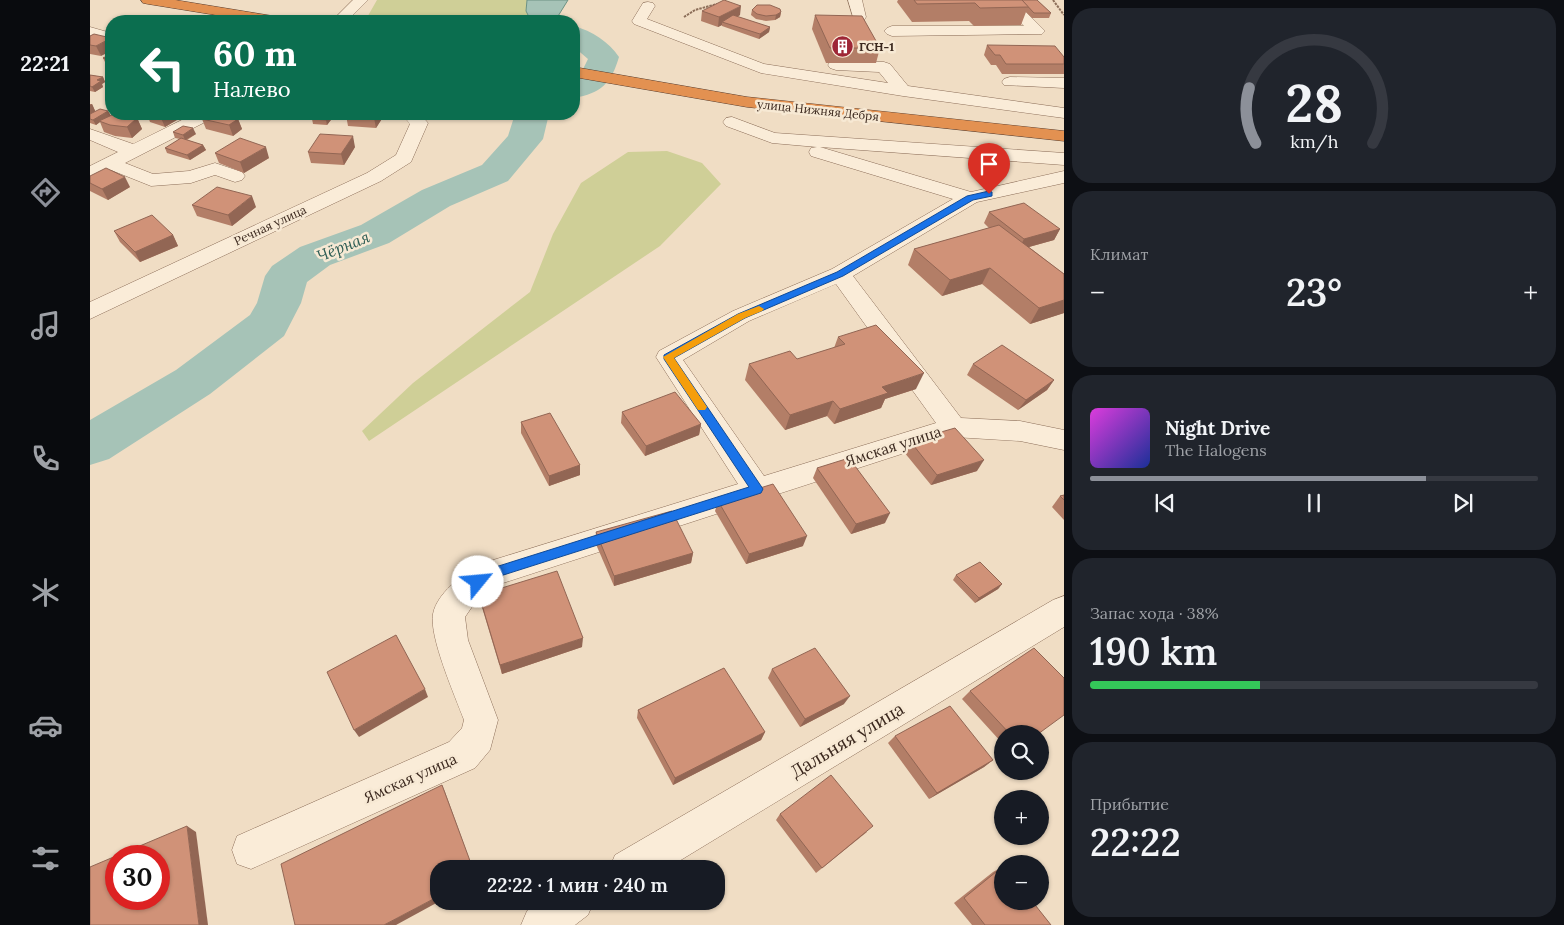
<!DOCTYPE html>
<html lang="ru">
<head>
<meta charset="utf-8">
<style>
	:root { --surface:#171b24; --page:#20242c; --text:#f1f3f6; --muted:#9ea1a6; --line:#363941; --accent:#8c9099 }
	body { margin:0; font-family:Lora,serif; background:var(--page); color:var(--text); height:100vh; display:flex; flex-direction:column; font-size:19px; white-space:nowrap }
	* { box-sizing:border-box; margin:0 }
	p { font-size:16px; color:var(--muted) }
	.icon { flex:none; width:28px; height:28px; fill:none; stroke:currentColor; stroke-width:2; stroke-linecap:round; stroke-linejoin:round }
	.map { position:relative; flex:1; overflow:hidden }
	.panel { display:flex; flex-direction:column; gap:8px; padding:8px; background:#0d0f14; width:500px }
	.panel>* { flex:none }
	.top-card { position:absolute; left:15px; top:15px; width:475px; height:105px; border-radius:20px; box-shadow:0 1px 4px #0004; background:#0b6e4f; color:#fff; overflow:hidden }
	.tools { position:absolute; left:904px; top:725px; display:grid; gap:10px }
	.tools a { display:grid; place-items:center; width:55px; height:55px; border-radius:50%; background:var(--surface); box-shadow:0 1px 4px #0004; font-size:25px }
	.speed { position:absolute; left:15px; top:845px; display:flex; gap:10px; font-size:25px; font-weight:700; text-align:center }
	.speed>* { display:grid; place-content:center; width:65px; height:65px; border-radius:50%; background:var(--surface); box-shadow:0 1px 4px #0004; line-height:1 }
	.speed .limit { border:8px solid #d22; background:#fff; color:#111 }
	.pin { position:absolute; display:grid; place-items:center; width:42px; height:42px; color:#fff; margin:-51px -21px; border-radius:50% 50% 50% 0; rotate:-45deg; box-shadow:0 0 5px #0007 }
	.pin .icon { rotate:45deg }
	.me { position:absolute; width:55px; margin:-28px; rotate:62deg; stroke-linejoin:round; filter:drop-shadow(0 0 4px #0008) }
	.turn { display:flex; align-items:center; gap:18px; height:105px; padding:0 25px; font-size:22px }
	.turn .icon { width:65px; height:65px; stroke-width:2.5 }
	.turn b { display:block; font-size:35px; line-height:42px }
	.big { font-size:38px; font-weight:600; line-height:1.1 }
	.panel .tile { flex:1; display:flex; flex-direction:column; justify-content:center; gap:8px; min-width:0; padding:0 18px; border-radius:20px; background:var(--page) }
	.panel .dial { align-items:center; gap:0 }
	.dial svg { height:130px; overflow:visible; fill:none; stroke:var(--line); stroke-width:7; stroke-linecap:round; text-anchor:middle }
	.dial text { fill:var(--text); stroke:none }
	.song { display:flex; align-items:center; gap:15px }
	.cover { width:60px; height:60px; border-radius:8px; background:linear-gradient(135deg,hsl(300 70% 55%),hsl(230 70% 35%)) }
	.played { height:5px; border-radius:2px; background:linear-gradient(90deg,var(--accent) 75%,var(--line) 75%) }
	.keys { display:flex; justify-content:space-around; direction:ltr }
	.heat { display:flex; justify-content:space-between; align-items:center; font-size:28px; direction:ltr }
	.charge { height:8px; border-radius:4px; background:linear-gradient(90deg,#34c759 38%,var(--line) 0) }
	.trip { position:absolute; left:340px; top:860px; width:295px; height:50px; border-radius:20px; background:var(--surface); box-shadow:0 1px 4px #0004; font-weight:600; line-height:50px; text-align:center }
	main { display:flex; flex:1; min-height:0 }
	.menu { display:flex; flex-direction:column; width:90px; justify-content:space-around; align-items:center; background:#090b0e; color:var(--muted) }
	.menu .icon { width:35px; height:35px }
	.menu .active { color:var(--accent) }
	.menu b { font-size:22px; color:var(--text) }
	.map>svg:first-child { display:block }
</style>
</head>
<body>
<main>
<nav class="menu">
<b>22:21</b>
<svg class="icon active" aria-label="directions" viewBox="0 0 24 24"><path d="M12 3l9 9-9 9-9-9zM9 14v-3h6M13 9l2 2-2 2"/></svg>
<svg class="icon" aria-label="music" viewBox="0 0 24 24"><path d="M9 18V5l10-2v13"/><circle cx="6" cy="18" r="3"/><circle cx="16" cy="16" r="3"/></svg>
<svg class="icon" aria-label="phone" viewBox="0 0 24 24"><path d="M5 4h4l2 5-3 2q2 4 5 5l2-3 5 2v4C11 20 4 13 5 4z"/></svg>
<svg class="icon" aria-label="climate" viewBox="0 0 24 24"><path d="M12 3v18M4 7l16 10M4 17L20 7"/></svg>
<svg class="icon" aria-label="car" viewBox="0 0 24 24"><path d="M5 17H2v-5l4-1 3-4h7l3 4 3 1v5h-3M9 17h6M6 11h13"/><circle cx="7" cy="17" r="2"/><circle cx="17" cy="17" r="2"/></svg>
<svg class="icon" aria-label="filters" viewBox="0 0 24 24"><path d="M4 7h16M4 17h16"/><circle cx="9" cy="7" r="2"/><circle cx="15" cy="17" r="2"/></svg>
</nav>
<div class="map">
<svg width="974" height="925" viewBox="0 0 974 925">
	<rect width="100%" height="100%" fill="#f0ddc4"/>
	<g fill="#cfcf97">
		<polygon points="287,0 437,0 436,11 441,21 275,21"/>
		<polygon points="577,151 612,163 631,184 570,246 279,441 272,431 323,383 440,292 463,234 491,183 538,152"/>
	</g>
	<polygon fill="#a6c3b7" stroke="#6c9284" points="437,0 478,0 465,21 441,21 436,11"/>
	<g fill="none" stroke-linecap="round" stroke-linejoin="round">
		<g fill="#a6c3b7" fill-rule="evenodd">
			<path d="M484 26C502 31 519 42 529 57 521 84 511 93 484 98V78L492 71 498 59 484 47Z"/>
			<polygon points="425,114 459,114 453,139 418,181 360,206 299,243 240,265 217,282 211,303 194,336 120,394 19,459 0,465 0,420 86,370 160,315 167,303 175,276 182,266 210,247 271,225 332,190 392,165 418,136"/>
		</g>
		<defs>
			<g id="minor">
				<polygon points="263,0 278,0 257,21 242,21"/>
				<polygon points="758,0 772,0 776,17 774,20 764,20"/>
				<polygon points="909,0 924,0 955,31 952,34 802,36 797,34 794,31 797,28 802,26 934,26"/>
				<polygon points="558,2 563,3 565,6 557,19 674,64 798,83 789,72 746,70 740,68 738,65 740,62 746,60 794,62 800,64 818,86 974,108 974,118 813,96 671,73 544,24 542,21 553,3"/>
				<polygon points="0,27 21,33 21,41 0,37"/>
				<polygon points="920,77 974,78 974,88 914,85 912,82 914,79"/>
				<polygon points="104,114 126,114 123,118 35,163 63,174 99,171 125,163 152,172 155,176 152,180 145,182 125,175 101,183 61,186 21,170 0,179 0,166 28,152 0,140 0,129 43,144"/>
				<polygon points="312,114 330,114 338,123 321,162 291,181 0,319 0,302 277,173 306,155 320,124"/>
				<path d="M642 117 685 133 974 153V165L730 147 881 192 974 171V183L887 202 763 276 871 418 930 421 974 430V450L930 441 864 437 410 584 386 601 375 617 378 640 408 720 400 750 385 768 161 869 147 864 142 850 147 836 359 742 372 728 374 720C365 696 339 637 343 614 347 591 380 568 400 561L648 484 566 357 569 351 643 311 742 269 863 199 721 156 719 152 721 148 727 147 682 143 636 126 633 122 636 118ZM746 284 846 423 674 476 593 360 659 321Z"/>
				<polygon points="974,596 974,627 576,869 519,869 525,855 963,600"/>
				<polygon points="450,901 504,901 498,915 485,925 431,925 437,911"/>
			</g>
			<g id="highway">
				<polygon points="51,0 85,0 189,17 194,18 196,21 163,21 58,4 53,3"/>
				<polygon points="484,67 657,97 974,131 974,141 657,107 484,77"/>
			</g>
		</defs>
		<use href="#minor" stroke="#8c6e59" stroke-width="1"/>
		<use href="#highway" stroke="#5a3d2d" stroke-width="1"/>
		<g stroke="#8c6e59" stroke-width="2" stroke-dasharray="2.5 1" stroke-linecap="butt">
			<polyline points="963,0 974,15"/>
			<polyline points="594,17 605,10 627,4"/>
		</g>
		<use href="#minor" fill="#faecd8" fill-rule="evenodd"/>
		<use href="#highway" fill="#e39151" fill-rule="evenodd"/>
	</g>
	<g fill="#b37e67">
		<polygon points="808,0 947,0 961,13 959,18 942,18 936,12 931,25 884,26 879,21 822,22 807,2"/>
		<polygon points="662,10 691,12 690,17 685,20 676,21 666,19 661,15"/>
		<polygon points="612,11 650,15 647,17 680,27 679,32 669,39 632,26 632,25 628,27 611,21"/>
		<polygon points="725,15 790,48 786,63 736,63 722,29"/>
		<polygon points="4,34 11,56 0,54 0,36"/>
		<polygon points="897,45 974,64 974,74 912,74 906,65 901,65 894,55"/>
		<polygon points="21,54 21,69 18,68 13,58"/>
		<polygon points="0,75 13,77 15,82 12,84 13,87 5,92 0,91"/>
		<polygon points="0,104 2,104 5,111 18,111 21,116 50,119 48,120 52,129 42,138 25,136 14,132 10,122 6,125 0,123"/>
		<polygon points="57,114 97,114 75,127 60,122"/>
		<polygon points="146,114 152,129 143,136 116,129 112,119"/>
		<polygon points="225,114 243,114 244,116 237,125 223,124 222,119"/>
		<polygon points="295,114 286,128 258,126 256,115"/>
		<polygon points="83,132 106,134 97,140 113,145 116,150 100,160 77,153 75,148 90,139 85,138"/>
		<polygon points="265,147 254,165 221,163 218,152"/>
		<polygon points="125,153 179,158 154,173 129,163"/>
		<polygon points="0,176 40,187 18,200 0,191"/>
		<polygon points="102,205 166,207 142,226 107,216"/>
		<polygon points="899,212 970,229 964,240 939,247 974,274 974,313 940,324 892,284 852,296 818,265 824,249 899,228 894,223"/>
		<polygon points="24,231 83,235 88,246 50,262 30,242"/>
		<polygon points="748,337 826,389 795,399 791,408 744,424 737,416 695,430 655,380 659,364 707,359 744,348"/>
		<polygon points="883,364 964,380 957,390 928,410 877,375"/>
		<polygon points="532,412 611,424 609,435 555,456 531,423"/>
		<polygon points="431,422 490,465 490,475 459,486 431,433"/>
		<polygon points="820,441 887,471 841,485 814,452"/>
		<polygon points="727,468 795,523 761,534 723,478"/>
		<polygon points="974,495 974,520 962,507 970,496"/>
		<polygon points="628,501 713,546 656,564 625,511"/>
		<polygon points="506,532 603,553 601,563 524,586 505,542"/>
		<polygon points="866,575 912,584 908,589 885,603 863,580"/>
		<polygon points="389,595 492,647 412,674 391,604"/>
		<polygon points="682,669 754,704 710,727 678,678"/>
		<polygon points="880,691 949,734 912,734 912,743 872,699"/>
		<polygon points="548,710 675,732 671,740 583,785 547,718"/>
		<polygon points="805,736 903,760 894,767 839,799 798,743"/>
		<polygon points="690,814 777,832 726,873 686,820"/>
		<polygon points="912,867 961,925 882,925 864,903 903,872"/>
	</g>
	<g fill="#926654">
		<polygon points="651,6 650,15 636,23 632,22 632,25 628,27 629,17"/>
		<polygon points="691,12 690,17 685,20 686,15"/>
		<polygon points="680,27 679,32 669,39 670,34"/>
		<polygon points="21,38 21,51 11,56 6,46"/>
		<polygon points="13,77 15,82 12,84 13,87 5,92 2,87 7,80"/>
		<polygon points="2,104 7,115 0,118 0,105"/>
		<polygon points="18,111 21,116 9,121 10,122 6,125 3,120"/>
		<polygon points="47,114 48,114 50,119 48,120 52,129 42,138 37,127 35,121"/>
		<polygon points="74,114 97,114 75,127 70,116"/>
		<polygon points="141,114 146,114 152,129 143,136 139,125 138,116"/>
		<polygon points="240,114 243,114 244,116 237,125 236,120"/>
		<polygon points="286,114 295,114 286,128 284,118"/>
		<polygon points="103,128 106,134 95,140 93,135"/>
		<polygon points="263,136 265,147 254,165 251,154"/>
		<polygon points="113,145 116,150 100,160 97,155"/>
		<polygon points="176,147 179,158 154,173 150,162"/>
		<polygon points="35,177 40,187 18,200 12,189"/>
		<polygon points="162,196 166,207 142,226 138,215"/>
		<polygon points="970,229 964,240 928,250 934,239"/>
		<polygon points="83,235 88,246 50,262 45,252"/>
		<polygon points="900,268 892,284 852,296 860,280"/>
		<polygon points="974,300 974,313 940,324 949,308"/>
		<polygon points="834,373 826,389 795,399 791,408 744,424 750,409 792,387"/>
		<polygon points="964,380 957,390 928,410 936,400"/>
		<polygon points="743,401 737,416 695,430 700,415"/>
		<polygon points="611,424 609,435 555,456 556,446"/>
		<polygon points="894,460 887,471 841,485 847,475"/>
		<polygon points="490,465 490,475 459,486 459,476"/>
		<polygon points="800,513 795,523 761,534 766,524"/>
		<polygon points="717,536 713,546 656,564 659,554"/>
		<polygon points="603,553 601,563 524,586 524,576"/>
		<polygon points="912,584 908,589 885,603 889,598"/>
		<polygon points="493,638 492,647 412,674 410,665"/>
		<polygon points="335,689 338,697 269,737 264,730"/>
		<polygon points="760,696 754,704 710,727 715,719"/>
		<polygon points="675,732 671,740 583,785 585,778"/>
		<polygon points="903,760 894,767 839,799 847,793"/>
		<polygon points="352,785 355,792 383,869"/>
		<polygon points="97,826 106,832 118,925 109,925"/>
		<polygon points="349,896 349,901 350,901 306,925 294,925"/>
	</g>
	<g fill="#d09278" stroke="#926654" fill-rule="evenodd">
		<polygon points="634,0 651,6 629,17 612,11"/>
		<polygon points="824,0 932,0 939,7 890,8 885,3 827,4"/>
		<polygon points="932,0 947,0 961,13 944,13"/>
		<polygon points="667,5 680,5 690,9 691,12 686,15 676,16 667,14 662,10"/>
		<polygon points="643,15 680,27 670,34 632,22"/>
		<polygon points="725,15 772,16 790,48 740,48"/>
		<polygon points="4,34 21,38 6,46 0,45 0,36"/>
		<polygon points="897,45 965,46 974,57 974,64 916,64 910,55 905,55"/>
		<polygon points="21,54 21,60 13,58"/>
		<polygon points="0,75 13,77 7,80 11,81 2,87 0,86"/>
		<polygon points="10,109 18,111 3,120 0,119 0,114"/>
		<polygon points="30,114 47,114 39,119 37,119 26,116"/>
		<polygon points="62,114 74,114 70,116"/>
		<polygon points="119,114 141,114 138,116 148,119 139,125 112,119"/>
		<polygon points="225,114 240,114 236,120 222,119"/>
		<polygon points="257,114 286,114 284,118 256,115"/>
		<polygon points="22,115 37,119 47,118 37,127 20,125 9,121"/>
		<polygon points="93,126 103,128 93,135 83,132"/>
		<polygon points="230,134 263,136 251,154 218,152"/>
		<polygon points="91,138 113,145 97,155 75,148"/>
		<polygon points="150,138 176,147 150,162 125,153"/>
		<polygon points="16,168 35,177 12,189 0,183 0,176"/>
		<polygon points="127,187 162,196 138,215 102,205"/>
		<polygon points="934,203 970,229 934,239 899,212"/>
		<polygon points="62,215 83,235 45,252 24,231"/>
		<polygon points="909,225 974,274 974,300 949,308 900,268 860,280 824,249"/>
		<polygon points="786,325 834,373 792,387 798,393 750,409 743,401 700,415 659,364 700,351 707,359 755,344 748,337"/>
		<polygon points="912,345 964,380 936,400 883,364"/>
		<polygon points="585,392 611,424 556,446 532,412"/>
		<polygon points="460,413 490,465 459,476 431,422"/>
		<polygon points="865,428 894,460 847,475 820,441"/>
		<polygon points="759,458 800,513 766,524 727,468"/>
		<polygon points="683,484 717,536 659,554 628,501"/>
		<polygon points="974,495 974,500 970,496"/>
		<polygon points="582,511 603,553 524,576 506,532"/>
		<polygon points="890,562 912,584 889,598 866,575"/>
		<polygon points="467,571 493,638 410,665 389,595"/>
		<polygon points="306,635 335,689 264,730 237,672"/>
		<polygon points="725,648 760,696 715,719 682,669"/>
		<polygon points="944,648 974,678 974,715 948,734 920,734 880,691"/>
		<polygon points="634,668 675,732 585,778 548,710"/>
		<polygon points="860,706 903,760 847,793 805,736"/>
		<polygon points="741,775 783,826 732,868 690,814"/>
		<polygon points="352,785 383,869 349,869 349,896 294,925 205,925 191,864"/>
		<path d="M97 826 109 925H0V867ZM26 856H69V899H26Z"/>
		<polygon points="912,867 912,901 942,901 961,925 895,925 874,898"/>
	</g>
	<polygon fill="#1a73e8" stroke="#114b97" points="899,191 902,192 902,196 883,200 753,276 655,318 584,358 671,486 673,489 671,493 404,578 388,588 383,586 381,582 383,578 396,570 659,487 574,359 574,355 648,314 747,272 877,196"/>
	<polygon fill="#f59e0b" points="669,306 674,309 672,311 655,318 584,358 617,407 615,410 608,410 573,357 648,314"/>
	<defs>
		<symbol id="building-disc" viewBox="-11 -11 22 22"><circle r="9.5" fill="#9e2636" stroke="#f7e9d4"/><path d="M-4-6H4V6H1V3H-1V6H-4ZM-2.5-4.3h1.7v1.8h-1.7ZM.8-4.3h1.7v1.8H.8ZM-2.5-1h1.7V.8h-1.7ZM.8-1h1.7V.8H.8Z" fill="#fff"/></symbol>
	</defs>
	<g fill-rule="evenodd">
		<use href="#building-disc" x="740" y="34" width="25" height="25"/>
	</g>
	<g text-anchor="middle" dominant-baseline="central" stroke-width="5" stroke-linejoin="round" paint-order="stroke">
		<g font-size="12" font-weight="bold" fill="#3b281e" stroke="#f7e9d4" text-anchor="start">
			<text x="769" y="46">ГСН-1</text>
		</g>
		<g font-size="12" fill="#3b281e" stroke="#f7e9d4">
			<text transform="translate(728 110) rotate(6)">улица Нижняя Дебря</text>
			<text transform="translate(180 225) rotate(-25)">Речная улица</text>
		</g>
		<g font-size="15" fill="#3b281e" stroke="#f7e9d4">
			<text transform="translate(803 446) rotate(-18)">Ямская улица</text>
			<text transform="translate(320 778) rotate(-24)">Ямская улица</text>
		</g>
		<g font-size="16" font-style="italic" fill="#2c5c53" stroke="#f7e9d4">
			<text transform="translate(253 246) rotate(-22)">Чёрная</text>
		</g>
		<g font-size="18" fill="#3b281e" stroke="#f7e9d4">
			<text transform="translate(757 740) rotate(-31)">Дальняя улица</text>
		</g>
	</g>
</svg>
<div class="tools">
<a><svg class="icon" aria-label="search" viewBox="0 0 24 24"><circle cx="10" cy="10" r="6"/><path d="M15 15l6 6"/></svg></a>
<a>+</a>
<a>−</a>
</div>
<div class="speed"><div class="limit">30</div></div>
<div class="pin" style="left:899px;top:194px;background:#d93025"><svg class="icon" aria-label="arrive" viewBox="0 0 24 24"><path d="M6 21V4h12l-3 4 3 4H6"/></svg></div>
<svg class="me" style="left:388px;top:582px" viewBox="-20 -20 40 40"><circle r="19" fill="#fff"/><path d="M0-13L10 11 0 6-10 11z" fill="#1a73e8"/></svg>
<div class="trip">22:22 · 1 мин · 240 m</div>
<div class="top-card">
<div class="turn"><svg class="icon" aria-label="left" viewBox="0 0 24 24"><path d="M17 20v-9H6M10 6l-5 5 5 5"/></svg><div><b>60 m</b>Налево</div></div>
</div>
</div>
<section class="panel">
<div class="tile dial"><svg viewBox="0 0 100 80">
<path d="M14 69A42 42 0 1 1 86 69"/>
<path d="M14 69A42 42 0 0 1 10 35" stroke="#8c9099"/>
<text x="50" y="56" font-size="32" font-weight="700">28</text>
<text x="50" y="72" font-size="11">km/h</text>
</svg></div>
<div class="tile"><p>Климат</p>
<div class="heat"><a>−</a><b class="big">23°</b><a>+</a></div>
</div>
<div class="tile">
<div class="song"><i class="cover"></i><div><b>Night Drive</b><p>The Halogens</p></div></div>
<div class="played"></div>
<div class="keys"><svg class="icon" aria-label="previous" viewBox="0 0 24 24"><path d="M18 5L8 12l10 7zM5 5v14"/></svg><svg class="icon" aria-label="pause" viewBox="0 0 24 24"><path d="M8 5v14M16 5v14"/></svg><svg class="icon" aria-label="next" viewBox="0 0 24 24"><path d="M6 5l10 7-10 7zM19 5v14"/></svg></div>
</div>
<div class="tile"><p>Запас хода · 38%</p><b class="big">190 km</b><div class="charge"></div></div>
<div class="tile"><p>Прибытие</p><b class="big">22:22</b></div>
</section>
</main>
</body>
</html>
